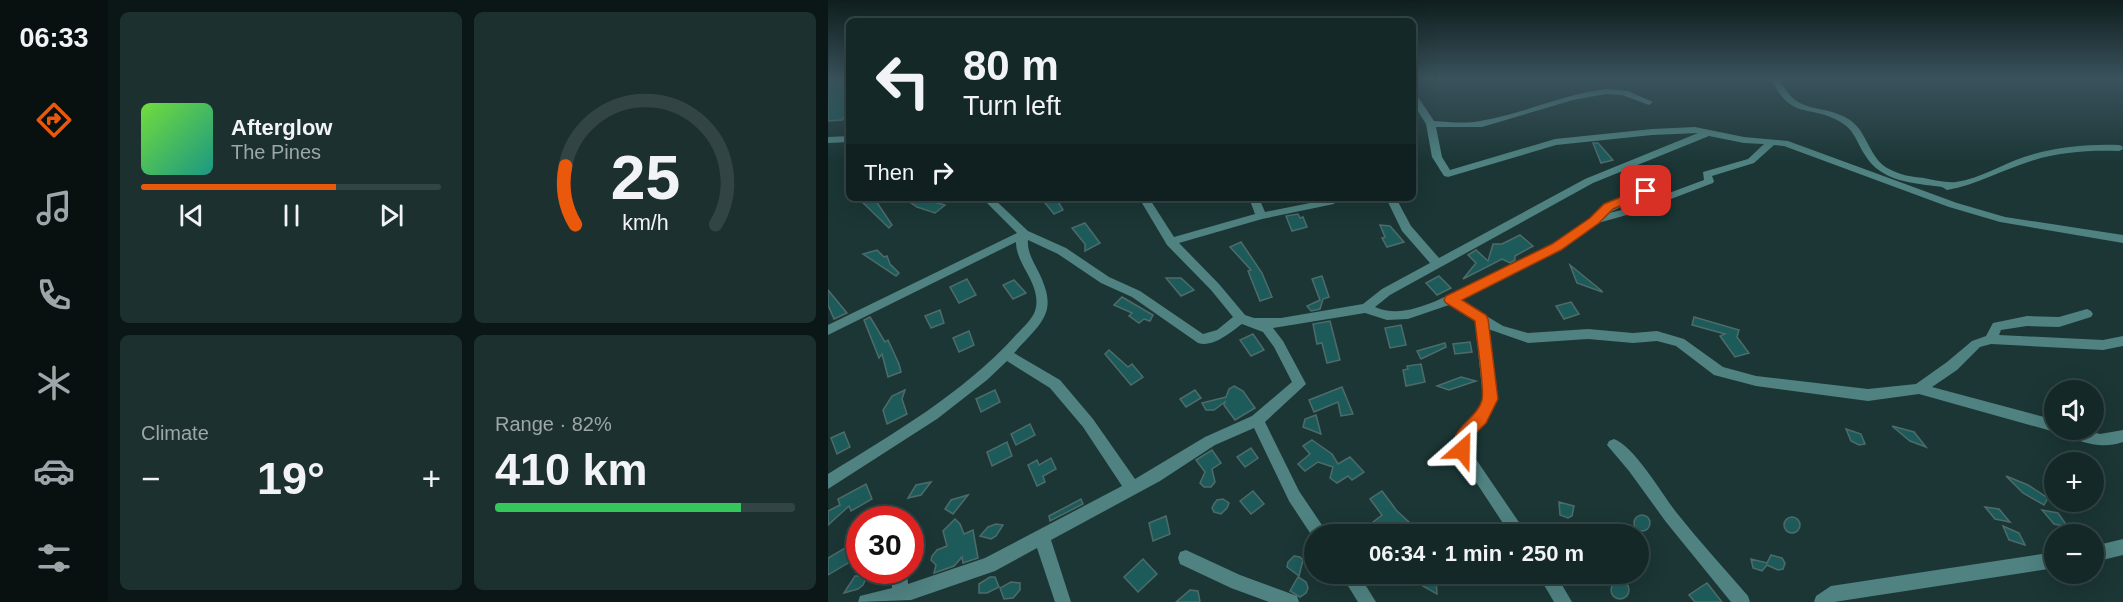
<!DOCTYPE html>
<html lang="en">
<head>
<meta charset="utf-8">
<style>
	:root { --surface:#142828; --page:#1d3030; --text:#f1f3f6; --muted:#9da6a8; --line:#334445; --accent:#ea580c }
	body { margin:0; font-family:Helvetica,sans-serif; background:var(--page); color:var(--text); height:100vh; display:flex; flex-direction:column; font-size:22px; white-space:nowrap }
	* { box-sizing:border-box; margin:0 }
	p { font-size:20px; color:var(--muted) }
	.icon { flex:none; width:33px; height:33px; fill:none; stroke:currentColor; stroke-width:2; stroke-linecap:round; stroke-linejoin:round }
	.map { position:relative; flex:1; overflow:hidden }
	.details { display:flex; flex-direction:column; gap:12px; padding:12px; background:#0b1616; width:720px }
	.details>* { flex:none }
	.banner { position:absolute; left:18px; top:18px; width:570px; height:183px; border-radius:9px; box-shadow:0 6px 24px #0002,0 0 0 2px var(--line); background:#142828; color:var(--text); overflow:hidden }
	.buttons { position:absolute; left:1216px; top:380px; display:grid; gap:12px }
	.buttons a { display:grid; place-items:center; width:60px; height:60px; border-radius:50%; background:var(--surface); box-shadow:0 6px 24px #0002,0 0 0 2px var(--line); font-size:30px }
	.speed { position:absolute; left:18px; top:506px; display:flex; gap:12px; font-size:30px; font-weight:700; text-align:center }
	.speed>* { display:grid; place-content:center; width:78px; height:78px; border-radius:50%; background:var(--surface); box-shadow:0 6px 24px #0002,0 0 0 2px var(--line); line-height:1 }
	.speed .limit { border:9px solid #d22; background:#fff; color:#111 }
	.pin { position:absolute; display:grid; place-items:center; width:51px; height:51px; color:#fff; margin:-26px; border-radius:12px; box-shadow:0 3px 9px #0006 }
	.me { position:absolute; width:66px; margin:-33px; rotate:25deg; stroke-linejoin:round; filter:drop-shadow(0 0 4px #0008) }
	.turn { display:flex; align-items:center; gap:21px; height:126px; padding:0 18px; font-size:27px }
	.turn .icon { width:78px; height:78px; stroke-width:2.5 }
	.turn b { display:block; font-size:42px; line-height:51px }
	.then { display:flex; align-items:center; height:57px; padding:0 18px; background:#0003; gap:12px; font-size:22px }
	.big { font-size:45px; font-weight:800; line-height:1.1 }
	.details .card { flex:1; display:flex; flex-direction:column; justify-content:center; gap:9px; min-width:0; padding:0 21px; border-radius:9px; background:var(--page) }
	.details .dial { align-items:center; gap:0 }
	.dial svg { height:156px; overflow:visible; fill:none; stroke:var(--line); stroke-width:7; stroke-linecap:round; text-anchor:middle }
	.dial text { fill:var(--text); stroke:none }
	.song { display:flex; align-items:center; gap:18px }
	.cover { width:72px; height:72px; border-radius:9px; background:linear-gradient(135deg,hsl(100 70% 55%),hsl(170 70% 35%)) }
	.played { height:6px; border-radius:3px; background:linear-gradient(90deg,var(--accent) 65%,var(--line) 65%) }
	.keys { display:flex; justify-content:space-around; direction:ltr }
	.heat { display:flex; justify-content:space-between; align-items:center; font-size:33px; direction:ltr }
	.charge { height:9px; border-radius:4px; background:linear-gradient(90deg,#34c759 82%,var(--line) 0) }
	.details .tiles { flex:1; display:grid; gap:12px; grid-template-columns:repeat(2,1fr) }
	.trip { position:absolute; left:476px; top:524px; width:345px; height:60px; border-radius:30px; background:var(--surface); box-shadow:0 6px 24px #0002,0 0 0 2px var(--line); font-weight:800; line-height:60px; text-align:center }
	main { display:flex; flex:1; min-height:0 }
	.menu { display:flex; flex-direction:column; width:108px; justify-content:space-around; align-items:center; background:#081010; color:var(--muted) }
	.menu .icon { width:42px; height:42px }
	.menu .selected { color:var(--accent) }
	.menu b { font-size:27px; color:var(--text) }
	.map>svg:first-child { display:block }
</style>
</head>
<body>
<main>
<nav class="menu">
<b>06:33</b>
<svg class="icon selected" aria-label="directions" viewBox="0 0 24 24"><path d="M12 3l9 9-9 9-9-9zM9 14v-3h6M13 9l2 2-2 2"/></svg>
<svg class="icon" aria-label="music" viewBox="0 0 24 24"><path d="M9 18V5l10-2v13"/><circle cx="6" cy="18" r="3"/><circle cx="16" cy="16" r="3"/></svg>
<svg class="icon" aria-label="phone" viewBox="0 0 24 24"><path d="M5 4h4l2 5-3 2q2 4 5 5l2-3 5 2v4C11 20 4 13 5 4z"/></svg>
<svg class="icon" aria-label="climate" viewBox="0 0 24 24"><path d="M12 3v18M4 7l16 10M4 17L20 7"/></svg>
<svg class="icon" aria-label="car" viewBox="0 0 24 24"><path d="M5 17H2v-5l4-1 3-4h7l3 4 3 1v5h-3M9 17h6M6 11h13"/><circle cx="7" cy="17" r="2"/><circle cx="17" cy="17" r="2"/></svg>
<svg class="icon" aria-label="filters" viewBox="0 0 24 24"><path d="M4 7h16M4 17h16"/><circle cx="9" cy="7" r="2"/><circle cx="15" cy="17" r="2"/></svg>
</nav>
<section class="details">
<div class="tiles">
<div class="card">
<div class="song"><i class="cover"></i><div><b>Afterglow</b><p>The Pines</p></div></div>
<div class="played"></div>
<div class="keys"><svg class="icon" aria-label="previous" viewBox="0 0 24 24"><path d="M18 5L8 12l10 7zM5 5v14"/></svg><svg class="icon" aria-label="pause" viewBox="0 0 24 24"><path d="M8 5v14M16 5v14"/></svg><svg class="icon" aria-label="next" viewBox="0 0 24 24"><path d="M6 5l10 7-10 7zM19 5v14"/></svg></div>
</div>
<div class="card dial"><svg viewBox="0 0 100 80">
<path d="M14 69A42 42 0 1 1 86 69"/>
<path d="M14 69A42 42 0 0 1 9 39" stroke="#ea580c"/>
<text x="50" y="56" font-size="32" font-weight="700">25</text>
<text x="50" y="72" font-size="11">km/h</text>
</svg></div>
<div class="card"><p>Climate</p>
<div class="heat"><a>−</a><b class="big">19°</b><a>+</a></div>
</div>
<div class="card"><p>Range · 82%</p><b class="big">410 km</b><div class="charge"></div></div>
</div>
</section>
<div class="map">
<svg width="1295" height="602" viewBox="0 0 1295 602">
	<rect width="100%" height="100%" fill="#1b3635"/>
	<g fill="#1d5b5a" stroke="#4e6b6a" stroke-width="1.5">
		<polygon points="8,79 12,81 21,80 21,111 14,120 0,121 0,81"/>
		<polygon points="765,143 770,143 785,160 773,163"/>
		<polygon points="30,198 46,198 64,225 61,228"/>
		<polygon points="76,198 92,198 117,205 107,213 89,207"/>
		<polygon points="213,198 228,198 235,210 226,214"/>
		<polygon points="470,214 472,218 475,217 479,227 464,231 458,216"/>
		<polygon points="257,223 272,243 257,251 257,244 244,228"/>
		<polygon points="552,225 562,226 576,242 559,247 554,238 557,237"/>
		<polygon points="692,235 705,246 687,256 687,260 682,263 674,259 635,279 648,263 640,255 648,250 660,261 665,244 674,244"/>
		<polygon points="413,242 434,273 444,297 432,301 420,271 423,270 402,247"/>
		<polygon points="49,250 56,257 59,256 62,264 71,273 68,276 35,254"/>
		<polygon points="742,265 774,291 774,292 749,283"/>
		<polygon points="494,276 501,297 495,299 492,309 483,311 479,306 492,300 484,279"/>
		<polygon points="611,276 623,288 609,295 598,283"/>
		<polygon points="338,278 353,278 366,290 353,296"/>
		<polygon points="139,279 148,295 131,303 122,287"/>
		<polygon points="186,280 198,293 185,299 175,285"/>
		<polygon points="0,290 19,313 6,319 0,305"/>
		<polygon points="294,297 325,315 322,321 316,319 311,323 301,316 304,313 286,305"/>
		<polygon points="743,302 751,314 736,319 728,306"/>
		<polygon points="112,310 116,323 103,328 97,316"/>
		<polygon points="42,317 57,342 60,340 71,364 73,372 60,377 54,354 51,358 36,320"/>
		<polygon points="866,317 911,330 909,337 921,353 907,357 892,336 897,334 864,325"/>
		<polygon points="502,321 512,360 499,363 494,343 489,344 485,324"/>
		<polygon points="573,325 578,345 562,348 557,328"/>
		<polygon points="141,331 146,345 131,352 125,338"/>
		<polygon points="425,334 436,350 423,356 412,340"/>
		<polygon points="642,342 644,352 627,354 625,344"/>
		<polygon points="617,343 618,347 593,359 589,351"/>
		<polygon points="281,350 300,367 304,364 315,377 303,385 277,354"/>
		<polygon points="593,364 597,382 578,386 575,370 580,369 579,366"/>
		<polygon points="633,377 648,381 621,390 609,386"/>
		<polygon points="406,386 415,391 427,408 407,420 396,405 397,402 386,410 378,410 374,403 398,397 401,389"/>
		<polygon points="514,387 525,414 513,416 510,402 486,412 481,400"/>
		<polygon points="77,390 74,399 79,414 59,424 55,410 64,396"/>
		<polygon points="167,390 172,402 153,412 148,399"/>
		<polygon points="367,390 373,398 358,407 352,399"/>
		<polygon points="488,415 493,434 475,427 477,419"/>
		<polygon points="202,424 207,435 188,445 183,434"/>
		<polygon points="1064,426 1086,432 1098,447 1082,441"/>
		<polygon points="1018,429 1033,434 1037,444 1031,445 1023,441"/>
		<polygon points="16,432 22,447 9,454 3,438"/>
		<polygon points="484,440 504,454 510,464 522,457 536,472 524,480 520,476 509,483 502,478 505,467 490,462 477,471 470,464 482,454 475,446"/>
		<polygon points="179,442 184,456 164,466 159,452"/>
		<polygon points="423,448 430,458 417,467 409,457"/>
		<polygon points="384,450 393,463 384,469 387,482 383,487 376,487 372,483 377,472 368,460"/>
		<polygon points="223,458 228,469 215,476 217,482 209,486 200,465 209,460 211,465"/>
		<polygon points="1178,476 1200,485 1220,498 1216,505 1195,493"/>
		<polygon points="103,482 93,495 80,498 88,485"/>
		<polygon points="38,484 44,499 23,511 21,506 0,525 0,511 12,505 10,499"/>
		<polygon points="425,491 436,504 423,514 412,501"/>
		<polygon points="554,491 569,511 582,523 571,532 564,524 554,534 544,534 542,530 544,523 554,515 542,499"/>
		<polygon points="140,495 125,514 117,509 123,500"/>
		<polygon points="253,499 255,504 222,521 221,516"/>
		<polygon points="395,499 401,503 399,508 393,514 386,512 384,508 386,504 389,500"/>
		<polygon points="731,502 746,506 744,516 740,518 732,515"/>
		<polygon points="1157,507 1171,509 1182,522 1167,519"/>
		<polygon points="1214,510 1230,513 1240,527 1226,524"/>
		<circle cx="814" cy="523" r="8"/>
		<polygon points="338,516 342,534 325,541 321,523"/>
		<circle cx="964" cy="525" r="8"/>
		<polygon points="127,519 132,524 136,534 145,530 150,558 135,563 134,557 126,566 106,573 108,565 103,560 104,556 109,550 119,546 115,531"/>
		<polygon points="168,524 175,525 168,536 163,539 152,536 160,527"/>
		<polygon points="1175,526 1191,533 1197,545 1181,540"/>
		<polygon points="27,542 32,556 0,575 0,558"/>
		<polygon points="943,555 954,558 957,563 955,569 950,570 939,565 934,571 925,568 923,559 939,563"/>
		<polygon points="466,556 472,557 475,560 471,576 459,567 460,562"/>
		<polygon points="315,559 329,574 310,592 296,577"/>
		<polygon points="596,573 606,573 608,576 609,594 593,585 592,578"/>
		<polygon points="27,576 39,576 35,585 30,589 16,593"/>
		<polygon points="162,577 167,577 171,587 159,593 151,593 151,584"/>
		<polygon points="470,577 478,582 480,588 478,593 472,597 462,591"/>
		<circle cx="792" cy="590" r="9"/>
		<polygon points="183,582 192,583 192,590 185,598 176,599 172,588"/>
		<polygon points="879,583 894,602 867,602 861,595"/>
		<polygon points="362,590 370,591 372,602 348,602"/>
	</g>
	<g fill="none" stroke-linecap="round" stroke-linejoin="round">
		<g fill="#4f8281" fill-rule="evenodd">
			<path d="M943 78H951C970 118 992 101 1022 120 1040 132 1041 159 1061 169 1072 175 1084 177 1096 178 1106 180 1118 183 1128 182 1152 179 1174 164 1196 157 1227 147 1259 144 1291 145L1294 146 1295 149 1291 151C1261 150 1231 152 1203 161 1174 170 1148 185 1119 190L1114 187C1085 183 1053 182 1037 155 1030 145 1027 132 1017 125 985 102 963 124 943 78Z"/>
			<path d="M778 89 800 91 825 102 821 105 794 95 778 94 745 100 654 127H608L614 157 622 170 727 139 824 129 867 127 916 137 960 141 1129 203 1177 217 1295 235V243L1172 222 1121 207 956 146 946 145 926 163 884 176 886 181 885 183 806 213 770 223 733 250 632 300 675 326 700 333 760 329 805 333 829 331 856 339 895 367 928 376 1040 389 1088 384 1119 362 1144 341 1158 336 1165 323 1199 316 1231 317 1259 309 1263 311 1265 314 1263 317 1231 327 1199 326 1173 330 1171 335 1275 340 1295 336V346L1275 350 1163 344 1152 347 1129 370 1104 387 1227 420V429H1252L1272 434 1295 430V442C1272 450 1253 442 1231 433L1230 431 1227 432 1091 394 1040 401 928 386 886 375 848 346 829 341 805 343 760 339 700 343 660 329 669 399 657 422 642 437 641 449 699 534H682L627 450 630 431 647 414 655 399 647 321 621 305 580 319 559 320 537 313 445 328 455 341 478 384 437 422 471 491 500 534H486V539L461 501 426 428 387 445 332 481 223 540 243 602H227L209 548 167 571 83 600 30 602 32 596 64 588 63 570H79L80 584 157 558 294 486 255 427 222 388 179 361 159 380 109 419 0 489V474C66 433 134 394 187 336 195 327 206 319 208 307 212 282 188 265 188 242L0 335V325L189 233 154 198H165L200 231 238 248 281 277 312 291 375 334 389 330 405 317 383 290 339 245 311 198H321L346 237 427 214 421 198H431L437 212 502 199 506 200 507 202 506 204 434 219 351 243 391 284 417 315 426 318H453L535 304 554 289 602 263 574 231 558 198H568L583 226 611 258 757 179 870 133 824 135 728 145 620 177 616 176 604 157 598 124 585 103V93L588 94 606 121C621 122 637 124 652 121 695 114 735 94 778 89ZM881 136 916 143 936 144 920 159 875 172 876 180 798 209 781 213 823 191 818 188 814 189 777 205 763 218 725 244 608 301C588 309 567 316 547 307L562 295 765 183ZM200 240 230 254 273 283 304 297 370 343C385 348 403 332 414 324L435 332 446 347 464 382 424 416 377 437 307 479 265 419 232 380 186 353C216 320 232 312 208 267 204 259 199 250 200 240Z"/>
			<polygon points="21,136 21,142 0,143 0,137"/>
			<path d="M786 439C806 446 834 494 848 512 871 541 896 568 920 596L922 602H903L838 522 801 471 779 445 781 441Z"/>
			<polygon points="1295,539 1295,555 1266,562 1266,546"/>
			<polygon points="358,550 412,575 469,596 471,602 441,602 403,588 352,564 350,558 352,552"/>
			<polygon points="1227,552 1227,568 1006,602 986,602 988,596 1003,586"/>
			<polygon points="512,573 530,573 548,602 530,602"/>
			<polygon points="709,573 727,573 744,602 726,602"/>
		</g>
	</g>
	<linearGradient id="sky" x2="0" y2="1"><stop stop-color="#0f1e1d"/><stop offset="0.48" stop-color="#39525c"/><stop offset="1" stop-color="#39525c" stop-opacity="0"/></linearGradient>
	<rect width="1295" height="163" fill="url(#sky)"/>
	<path fill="#ea580c" stroke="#983908" stroke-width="1.5" d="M818 187 822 188V193L785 209 771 223 733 250 634 300 658 315 660 319 670 399 658 423 643 438 640 455 634 457 629 455C616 429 649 421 654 400 657 389 648 336 647 321L618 303 616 300 618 296 724 244 762 218 776 204Z"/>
</svg>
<div class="buttons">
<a><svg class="icon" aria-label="sound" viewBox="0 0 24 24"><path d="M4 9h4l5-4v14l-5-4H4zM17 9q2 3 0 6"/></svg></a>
<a>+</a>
<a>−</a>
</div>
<div class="speed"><div class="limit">30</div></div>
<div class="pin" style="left:818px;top:191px;background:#d93025"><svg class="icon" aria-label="arrive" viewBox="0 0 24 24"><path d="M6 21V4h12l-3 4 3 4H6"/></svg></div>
<svg class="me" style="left:634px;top:450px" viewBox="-20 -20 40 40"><path d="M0-17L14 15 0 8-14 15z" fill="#ea580c" stroke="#fff" stroke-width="4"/></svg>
<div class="trip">06:34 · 1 min · 250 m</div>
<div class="banner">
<div class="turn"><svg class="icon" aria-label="left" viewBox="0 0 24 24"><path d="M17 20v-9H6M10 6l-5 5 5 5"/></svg><div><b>80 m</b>Turn left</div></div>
<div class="then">Then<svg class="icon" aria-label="right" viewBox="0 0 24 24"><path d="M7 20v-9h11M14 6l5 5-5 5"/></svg></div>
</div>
</div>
</main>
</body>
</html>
